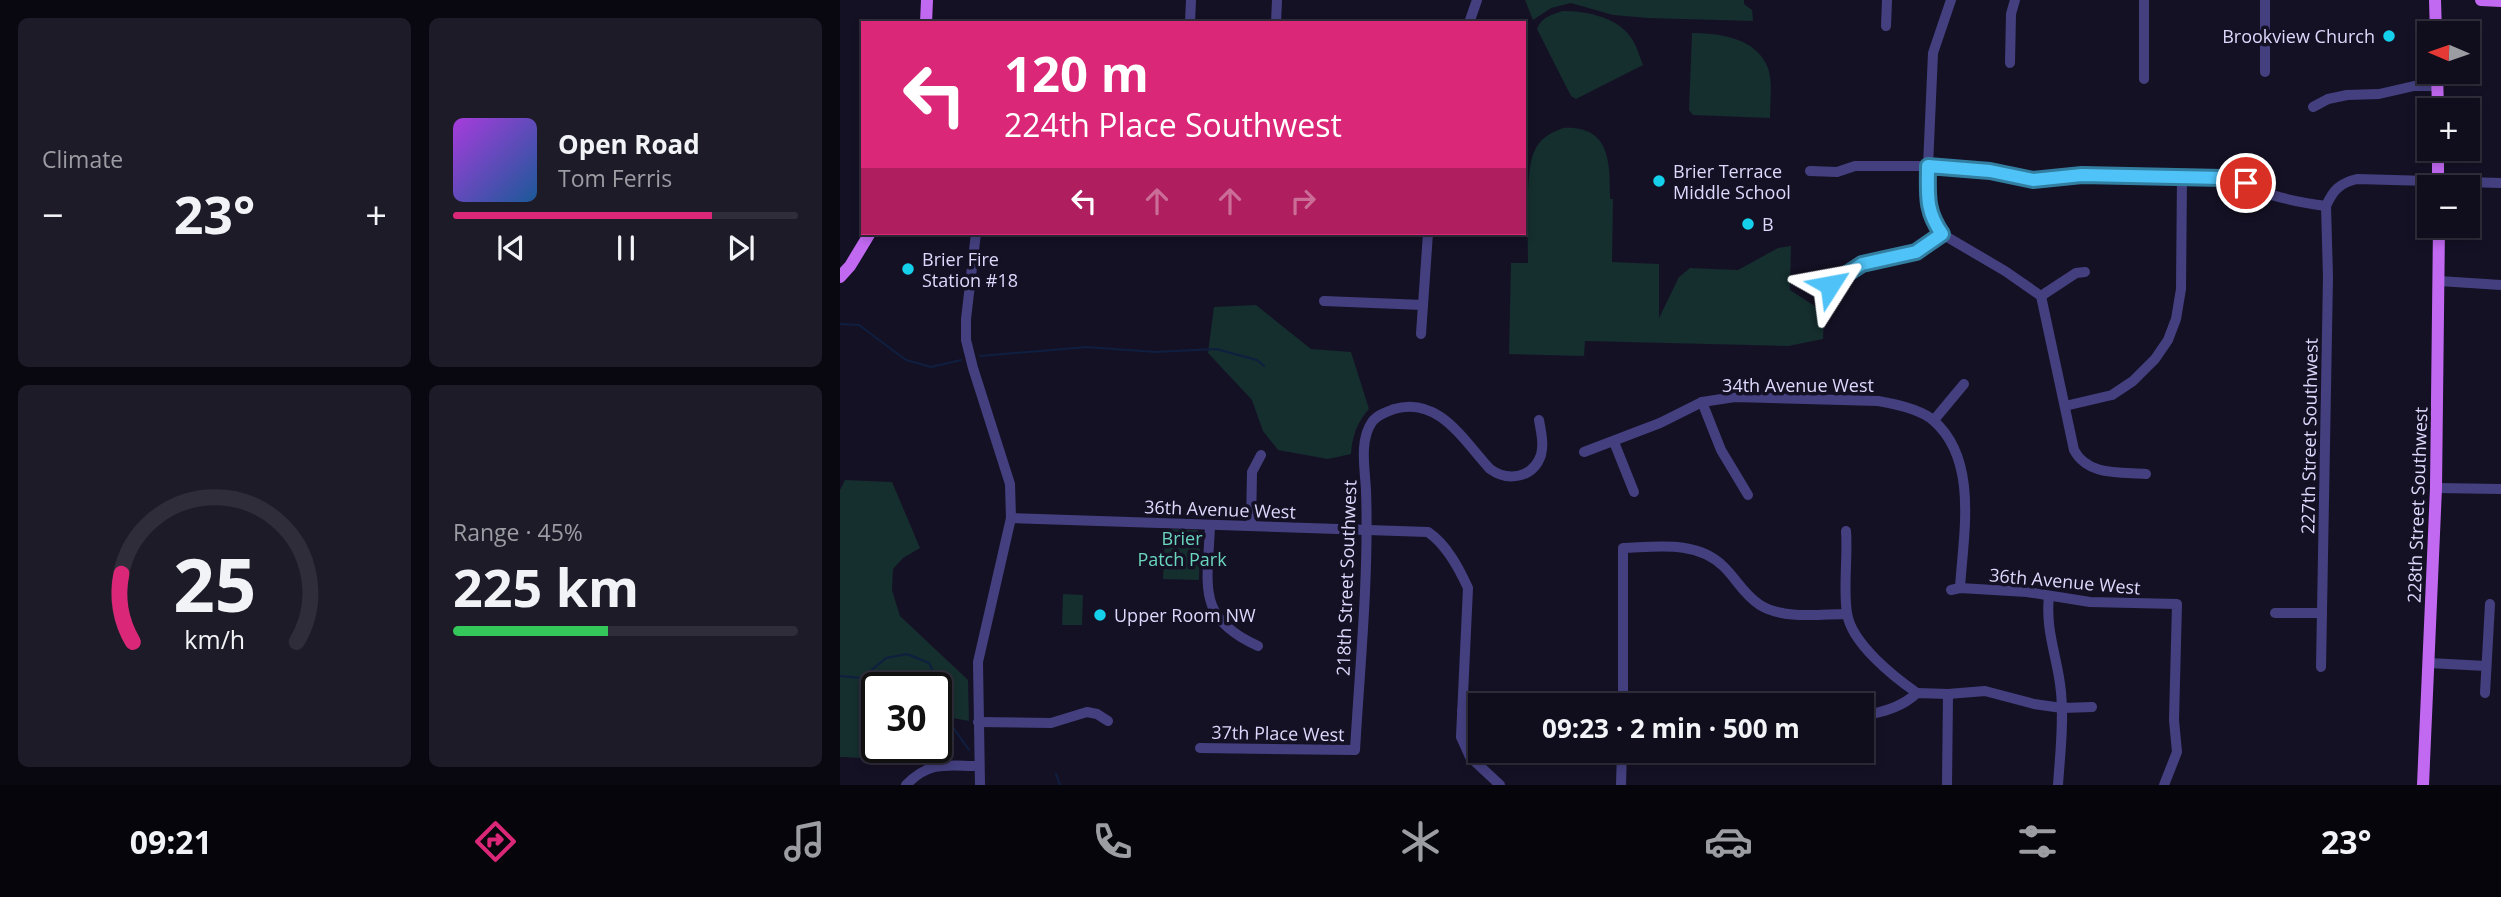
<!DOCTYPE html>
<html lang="en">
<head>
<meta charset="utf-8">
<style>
	:root { --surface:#100d1c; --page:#1e1b29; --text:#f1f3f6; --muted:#9c9ca3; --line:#302d3b; --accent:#db2777 }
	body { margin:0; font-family:"Open Sans",sans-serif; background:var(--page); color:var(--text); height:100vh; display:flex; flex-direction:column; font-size:26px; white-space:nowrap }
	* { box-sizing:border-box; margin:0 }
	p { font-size:23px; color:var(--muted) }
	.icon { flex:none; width:38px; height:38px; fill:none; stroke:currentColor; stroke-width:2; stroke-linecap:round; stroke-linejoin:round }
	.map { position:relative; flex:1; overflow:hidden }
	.panel { display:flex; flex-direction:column; gap:18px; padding:18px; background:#09070f; width:840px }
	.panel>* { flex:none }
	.top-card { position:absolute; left:21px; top:21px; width:665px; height:214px; border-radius:0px; box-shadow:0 4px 10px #0003,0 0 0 2px var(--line); background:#db2777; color:#fff; overflow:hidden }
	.needle { width:46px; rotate:272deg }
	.controls { position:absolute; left:1577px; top:21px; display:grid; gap:14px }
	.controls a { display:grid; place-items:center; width:63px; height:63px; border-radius:0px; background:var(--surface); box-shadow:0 4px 10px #0003,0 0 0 2px var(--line); font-size:35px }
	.speed { position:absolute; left:21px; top:672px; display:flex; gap:14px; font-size:35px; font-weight:700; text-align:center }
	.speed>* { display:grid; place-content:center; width:91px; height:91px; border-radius:50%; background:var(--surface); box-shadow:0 4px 10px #0003,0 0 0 2px var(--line); line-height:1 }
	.speed .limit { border:4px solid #111; border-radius:10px; background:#fff; color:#111 }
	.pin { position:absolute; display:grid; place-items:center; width:60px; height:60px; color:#fff; margin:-30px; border:4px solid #fff; border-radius:50%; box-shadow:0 2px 7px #0007 }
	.me { position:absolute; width:77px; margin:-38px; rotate:56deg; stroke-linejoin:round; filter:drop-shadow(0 0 5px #0008) }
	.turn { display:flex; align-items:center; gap:24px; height:147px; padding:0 28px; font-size:32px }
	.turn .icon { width:91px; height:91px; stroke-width:2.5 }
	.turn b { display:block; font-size:49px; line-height:60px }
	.lanes { display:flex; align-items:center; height:66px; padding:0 28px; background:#0003; justify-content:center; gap:35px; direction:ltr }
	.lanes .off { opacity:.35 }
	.big { font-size:52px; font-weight:700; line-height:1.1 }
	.panel .tile { flex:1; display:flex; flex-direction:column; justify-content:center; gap:10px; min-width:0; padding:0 24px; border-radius:10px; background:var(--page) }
	.panel .dial { align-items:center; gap:0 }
	.dial svg { height:182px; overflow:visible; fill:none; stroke:var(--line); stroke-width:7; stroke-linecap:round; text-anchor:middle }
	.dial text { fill:var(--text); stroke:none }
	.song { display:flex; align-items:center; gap:21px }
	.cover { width:84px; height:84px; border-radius:10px; background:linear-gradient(135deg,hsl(280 70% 55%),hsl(210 70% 35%)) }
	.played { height:7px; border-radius:4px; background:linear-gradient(90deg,var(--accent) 75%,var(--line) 75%) }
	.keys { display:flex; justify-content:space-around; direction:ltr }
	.heat { display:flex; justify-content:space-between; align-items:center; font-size:38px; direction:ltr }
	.charge { height:10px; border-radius:5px; background:linear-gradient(90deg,#34c759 45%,var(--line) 0) }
	.panel .tiles { flex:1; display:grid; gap:18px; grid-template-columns:repeat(2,1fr) }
	.trip { position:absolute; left:628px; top:693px; width:406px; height:70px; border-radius:0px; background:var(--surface); box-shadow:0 4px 10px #0003,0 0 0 2px var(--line); font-weight:700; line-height:70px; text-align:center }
	.dock { display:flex; height:112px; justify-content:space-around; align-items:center; background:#06050b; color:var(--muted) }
	.dock .icon { width:49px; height:49px }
	.dock .selected { color:var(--accent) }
	.dock b { font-size:32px; color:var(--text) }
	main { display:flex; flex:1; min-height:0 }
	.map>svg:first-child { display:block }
</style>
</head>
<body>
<main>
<section class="panel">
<div class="tiles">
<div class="tile"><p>Climate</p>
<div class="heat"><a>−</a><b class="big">23°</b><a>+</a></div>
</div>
<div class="tile">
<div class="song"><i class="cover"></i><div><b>Open Road</b><p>Tom Ferris</p></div></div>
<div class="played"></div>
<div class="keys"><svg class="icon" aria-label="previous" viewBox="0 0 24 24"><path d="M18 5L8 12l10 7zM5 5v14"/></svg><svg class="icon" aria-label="pause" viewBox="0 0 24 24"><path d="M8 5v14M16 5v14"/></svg><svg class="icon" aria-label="next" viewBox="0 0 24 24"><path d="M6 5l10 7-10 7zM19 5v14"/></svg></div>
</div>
<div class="tile dial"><svg viewBox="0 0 100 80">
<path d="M14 69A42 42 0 1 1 86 69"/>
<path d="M14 69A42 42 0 0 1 9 39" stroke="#db2777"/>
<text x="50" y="56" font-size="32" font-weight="700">25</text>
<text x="50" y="72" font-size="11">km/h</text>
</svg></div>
<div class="tile"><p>Range · 45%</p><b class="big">225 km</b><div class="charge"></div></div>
</div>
</section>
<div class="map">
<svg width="1661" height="785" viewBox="0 0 1661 785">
	<rect width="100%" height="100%" fill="#151125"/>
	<g fill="#152e2e">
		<polygon points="685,0 904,0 904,4 912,10 913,21 808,18 773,15 731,3 711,8 693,20"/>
		<path d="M722 11C744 11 774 16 789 35 796 43 799 55 803 65L736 99 731 96 697 29C701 17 712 15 722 11Z"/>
		<path d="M852 33C879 33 917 38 928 68 933 83 930 103 930 118L853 115 849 110Z"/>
		<path d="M723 128C771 125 770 164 770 199H773L772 262 819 264V318L839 277 850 268 898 270 938 248 951 246 950 290 984 312 983 339 948 346 745 341 744 356 669 354 671 263H688C688 238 685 171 694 152 700 138 710 133 723 128Z"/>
		<path d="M416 305 471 349 511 352 529 409C517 422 512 437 511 454L488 459 438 450 423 431 412 400 368 353 374 307Z"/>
		<path d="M5 480 52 482 80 548 63 558 53 569 52 590 60 616 128 680 129 721 96 715V688H37V747H51C35 762 19 757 0 757V490Z"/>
		<polygon points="325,529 357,530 360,533 359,580 323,579"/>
		<polygon points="223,594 243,595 242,625 222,625"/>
	</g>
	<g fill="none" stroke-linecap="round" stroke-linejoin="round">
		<g stroke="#0f1f40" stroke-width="2">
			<polyline points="0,324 19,325 66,360 91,367 121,360"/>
			<polyline points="140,356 247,347 315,352 376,349 417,360 424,366"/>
			<polyline points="0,676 22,678 46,658 67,654 89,663 105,695 110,723 129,750"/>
			<polyline points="216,774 220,785"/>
		</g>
		<g stroke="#444080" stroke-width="10">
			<path d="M1111 0 1093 53 1088 166V200L1091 219 1102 234 1165 271 1201 296 1234 450C1248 476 1279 472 1306 474"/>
			<polyline points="350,23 351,0"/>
			<polyline points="436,23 437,0"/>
			<polyline points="629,23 637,0"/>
			<polyline points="1046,26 1047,0"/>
			<polyline points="1170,63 1171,14 1175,0"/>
			<polyline points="1425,72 1425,0"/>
			<polyline points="1304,79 1304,0"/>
			<polyline points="1473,107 1488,99 1507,95 1539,94 1574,86 1597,86"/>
			<path d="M970 171 997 172 1015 166H1088L1150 171 1193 180 1242 175 1383 178C1398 179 1407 185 1420 191 1441 199 1464 203 1486 206 1493 190 1500 183 1517 179L1661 183"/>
			<polyline points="136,233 126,319 126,340 133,368 170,484 171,518 138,662 140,785"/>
			<polyline points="1599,281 1661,285"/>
			<polyline points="990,285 1022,263 1076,252 1102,234"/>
			<polyline points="1201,296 1236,273 1245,272"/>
			<polyline points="484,301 583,305"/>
			<polyline points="581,334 588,233"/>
			<polyline points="862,402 881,450 908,495"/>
			<polyline points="1225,406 1272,395 1293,381 1315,359 1328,340 1336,319 1341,289 1342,177"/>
			<polyline points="1094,420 1124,384"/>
			<polyline points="774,442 794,492"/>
			<path d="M744 452 820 423 862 402 895 397 1038 401C1056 404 1081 409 1094 421 1139 461 1123 536 1120 588"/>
			<polyline points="1596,488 1661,489"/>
			<path d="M171 518 588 532C607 545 619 568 628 588L621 737 630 757 660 785"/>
			<path d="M370 525C368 585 355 618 418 646"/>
			<polyline points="411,526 412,472 421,455"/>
			<path d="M1006 531C1008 557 1003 589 1007 613 1011 643 1054 677 1077 693"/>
			<polyline points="1111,590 1120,588 1187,592 1250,602 1337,604 1334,720 1337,752 1324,785"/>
			<path d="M1209 596C1205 632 1218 658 1221 692 1224 723 1220 755 1218 785"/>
			<polyline points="1435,613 1482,613"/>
			<polyline points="1589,663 1646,666"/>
			<polyline points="1481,667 1488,277 1486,206"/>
			<polyline points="1645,693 1650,604"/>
			<polyline points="675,705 683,703"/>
			<path d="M783 705V548C817 547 856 540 883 566 896 578 903 594 920 605 944 620 980 614 1007 614"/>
			<polyline points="622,711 640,712"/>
			<path d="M1022 715C1042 713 1062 707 1077 693L1108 694 1145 691 1194 704 1222 708 1252 707"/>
			<polyline points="138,722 211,723 247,712 257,714 268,721"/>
			<path d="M360 748 515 750C520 664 529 577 526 490 525 469 519 441 532 422 537 415 546 412 554 409 599 396 623 440 650 469 668 482 693 478 701 455 704 443 701 432 699 420"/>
			<path d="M66 785C90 760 107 766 139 766"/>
			<polyline points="781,785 782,751"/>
			<polyline points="1107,785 1108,694"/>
		</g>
		<g stroke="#c269f2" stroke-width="12">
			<polyline points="1595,0 1596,33"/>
			<polyline points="1641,0 1661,1"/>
			<polyline points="86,23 87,0"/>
			<polyline points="1597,72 1598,110"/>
			<polyline points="1598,149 1598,187"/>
			<polyline points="0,277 10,266 30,233"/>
			<polyline points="1583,785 1596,488 1599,226"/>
		</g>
	</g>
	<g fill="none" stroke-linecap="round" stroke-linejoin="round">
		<defs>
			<path id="route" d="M990 285 1022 264 1076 252 1102 234C1085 210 1088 194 1088 166L1150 171 1193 180 1242 175 1383 178 1406 183"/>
		</defs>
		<use href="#route" stroke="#337fa1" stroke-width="18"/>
		<use href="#route" stroke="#4fc3f7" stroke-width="12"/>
	</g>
	<g fill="#15d0eb" stroke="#151125" stroke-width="2.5">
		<circle cx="1549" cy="36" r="7"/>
		<circle cx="819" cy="181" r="7"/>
		<circle cx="908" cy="224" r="7"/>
		<circle cx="68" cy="269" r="7"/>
		<circle cx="260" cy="615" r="7"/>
	</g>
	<g text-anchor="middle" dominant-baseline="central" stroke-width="7" stroke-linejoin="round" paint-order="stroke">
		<g font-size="18" fill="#ddd8fc" stroke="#151125" text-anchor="start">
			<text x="1535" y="36" text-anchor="end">Brookview Church</text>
			<text x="833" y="171">Brier Terrace<tspan x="833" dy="21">Middle School</tspan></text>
			<text x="922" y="224">B</text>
			<text x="82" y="259">Brier Fire<tspan x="82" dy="21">Station #18</tspan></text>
			<text x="274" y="615">Upper Room NW</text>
		</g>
		<g font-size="18" fill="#ddd8fc" stroke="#151125">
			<text x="958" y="385">34th Avenue West</text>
			<text transform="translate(1469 436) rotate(-89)">227th Street Southwest</text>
			<text transform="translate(1577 505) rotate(-88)">228th Street Southwest</text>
			<text transform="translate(380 509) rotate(2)">36th Avenue West</text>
			<text transform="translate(506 578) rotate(-88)">218th Street Southwest</text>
			<text transform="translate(1225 581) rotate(5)">36th Avenue West</text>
			<text transform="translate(438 733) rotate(1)">37th Place West</text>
		</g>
		<g font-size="18" fill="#6ad6be" stroke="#151125">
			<text x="342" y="538">Brier<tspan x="342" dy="21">Patch Park</tspan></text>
		</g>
	</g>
</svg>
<div class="controls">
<a><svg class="needle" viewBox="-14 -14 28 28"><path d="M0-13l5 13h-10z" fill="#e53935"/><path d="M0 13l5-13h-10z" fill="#9c9ca3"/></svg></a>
<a>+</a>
<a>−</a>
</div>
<div class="speed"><div class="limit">30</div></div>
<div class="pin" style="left:1406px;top:183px;background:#d93025"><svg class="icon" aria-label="arrive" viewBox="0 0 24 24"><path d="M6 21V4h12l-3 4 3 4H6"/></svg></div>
<svg class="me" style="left:990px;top:285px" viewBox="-20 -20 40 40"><path d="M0-17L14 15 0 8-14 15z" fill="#4fc3f7" stroke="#fff" stroke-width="4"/></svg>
<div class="trip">09:23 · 2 min · 500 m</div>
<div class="top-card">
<div class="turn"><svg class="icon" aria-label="left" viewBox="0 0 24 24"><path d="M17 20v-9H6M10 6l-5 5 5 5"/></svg><div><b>120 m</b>224th Place Southwest</div></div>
<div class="lanes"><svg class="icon" aria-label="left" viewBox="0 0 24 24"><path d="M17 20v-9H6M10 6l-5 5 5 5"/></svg><svg class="icon off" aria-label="ahead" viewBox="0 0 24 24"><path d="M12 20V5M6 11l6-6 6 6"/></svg><svg class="icon off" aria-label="ahead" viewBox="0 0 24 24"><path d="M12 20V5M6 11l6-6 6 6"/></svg><svg class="icon off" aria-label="right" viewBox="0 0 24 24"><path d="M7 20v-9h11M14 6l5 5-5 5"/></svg></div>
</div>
</div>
</main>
<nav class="dock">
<b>09:21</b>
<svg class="icon selected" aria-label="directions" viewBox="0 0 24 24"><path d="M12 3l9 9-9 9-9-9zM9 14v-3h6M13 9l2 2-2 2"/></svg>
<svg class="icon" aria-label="music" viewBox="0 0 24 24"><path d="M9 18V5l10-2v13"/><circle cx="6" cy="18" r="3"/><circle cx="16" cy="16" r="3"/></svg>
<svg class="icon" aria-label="phone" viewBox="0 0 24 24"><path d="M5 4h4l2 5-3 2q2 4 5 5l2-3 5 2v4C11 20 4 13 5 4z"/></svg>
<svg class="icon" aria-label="climate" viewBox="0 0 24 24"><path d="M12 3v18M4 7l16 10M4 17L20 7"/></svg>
<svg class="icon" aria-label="car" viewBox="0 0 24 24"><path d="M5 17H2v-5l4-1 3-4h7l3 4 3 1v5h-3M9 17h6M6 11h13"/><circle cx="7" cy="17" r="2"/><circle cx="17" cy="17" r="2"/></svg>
<svg class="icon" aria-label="filters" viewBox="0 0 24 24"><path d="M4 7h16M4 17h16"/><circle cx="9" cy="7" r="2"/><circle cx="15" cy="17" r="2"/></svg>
<b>23°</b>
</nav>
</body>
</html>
